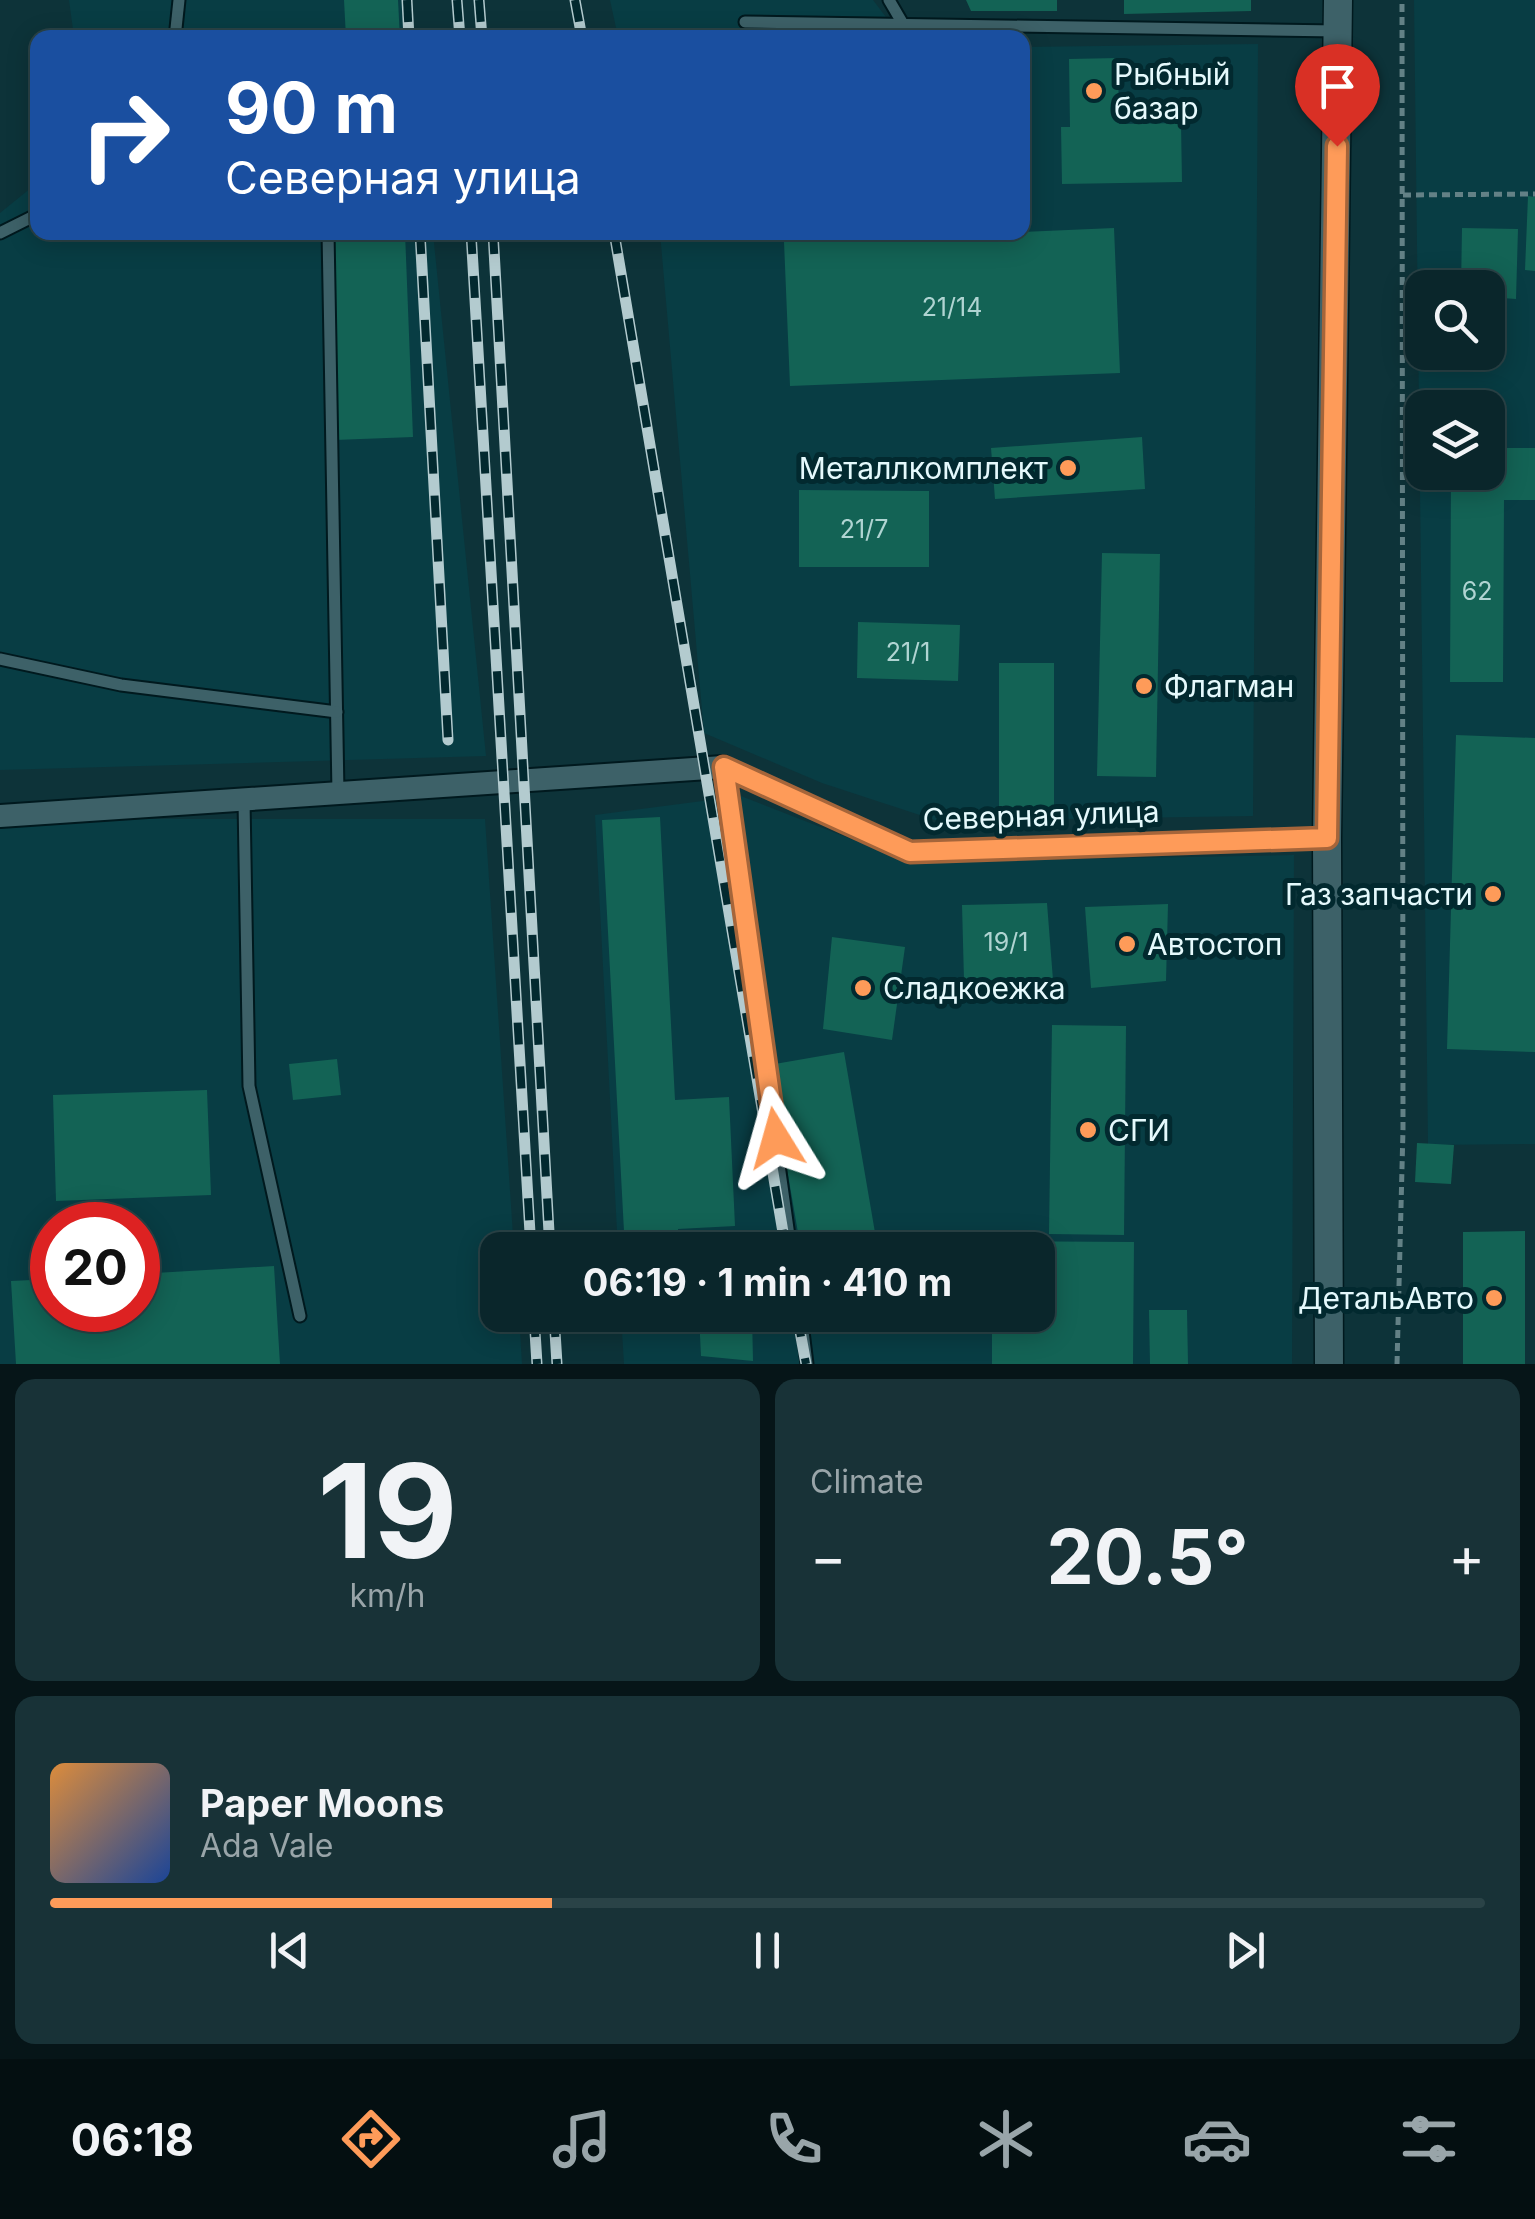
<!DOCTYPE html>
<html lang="en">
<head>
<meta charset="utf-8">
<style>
	:root { --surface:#0a262b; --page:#183237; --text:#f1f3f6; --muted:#99a5a9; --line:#2a4347; --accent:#fe9b59 }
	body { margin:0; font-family:Inter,sans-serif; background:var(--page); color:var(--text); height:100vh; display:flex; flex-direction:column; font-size:38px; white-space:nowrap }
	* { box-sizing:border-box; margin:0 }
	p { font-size:32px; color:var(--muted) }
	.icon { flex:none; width:55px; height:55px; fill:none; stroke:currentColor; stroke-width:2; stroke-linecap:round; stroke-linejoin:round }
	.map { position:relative; height:1364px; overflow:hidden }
	.details { display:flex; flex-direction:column; gap:15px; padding:15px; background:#061518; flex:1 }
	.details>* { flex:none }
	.top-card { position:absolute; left:30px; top:30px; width:1000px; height:210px; border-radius:20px; box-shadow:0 5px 25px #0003,0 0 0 2px var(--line); background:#1a4fa0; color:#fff; overflow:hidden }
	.controls { position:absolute; left:1405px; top:270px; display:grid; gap:20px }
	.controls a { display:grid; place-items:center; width:100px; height:100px; border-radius:20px; background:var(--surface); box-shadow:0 5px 25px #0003,0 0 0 2px var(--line); font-size:50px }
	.speed { position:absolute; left:30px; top:1202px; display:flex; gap:20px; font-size:50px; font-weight:700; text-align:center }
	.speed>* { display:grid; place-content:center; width:130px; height:130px; border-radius:50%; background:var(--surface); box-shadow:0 5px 25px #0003,0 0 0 2px var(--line); line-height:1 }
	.speed .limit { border:15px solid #d22; background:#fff; color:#111 }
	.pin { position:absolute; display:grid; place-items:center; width:85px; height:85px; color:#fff; margin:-102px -42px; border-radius:50% 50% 50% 0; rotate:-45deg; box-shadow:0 0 10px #0007 }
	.pin .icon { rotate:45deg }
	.me { position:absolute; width:110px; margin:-55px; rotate:352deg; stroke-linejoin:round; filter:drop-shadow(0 0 8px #0008) }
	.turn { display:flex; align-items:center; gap:35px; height:210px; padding:0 30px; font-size:45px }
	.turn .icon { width:130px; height:130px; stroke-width:2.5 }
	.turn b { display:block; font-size:70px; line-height:85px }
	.big { font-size:75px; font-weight:700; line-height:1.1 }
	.details .tile { flex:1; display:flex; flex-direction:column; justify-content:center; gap:15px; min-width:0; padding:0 35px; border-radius:20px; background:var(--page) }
	.details .dial { align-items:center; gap:0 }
	.dial b { font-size:130px; line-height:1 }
	.song { display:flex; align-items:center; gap:30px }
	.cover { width:120px; height:120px; border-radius:15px; background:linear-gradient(135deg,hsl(30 70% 55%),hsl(220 70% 35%)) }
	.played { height:10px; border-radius:5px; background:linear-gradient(90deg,var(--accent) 35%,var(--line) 35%) }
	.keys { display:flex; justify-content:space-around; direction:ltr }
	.heat { display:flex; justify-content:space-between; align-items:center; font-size:55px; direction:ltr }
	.details .tiles { flex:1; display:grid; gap:15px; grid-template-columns:1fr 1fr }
	.tile:last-child { grid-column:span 2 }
	.trip { position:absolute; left:480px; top:1232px; width:575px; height:100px; border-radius:20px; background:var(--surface); box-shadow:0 5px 25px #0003,0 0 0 2px var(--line); font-weight:700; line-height:100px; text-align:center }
	.dock { display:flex; height:160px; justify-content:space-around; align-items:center; background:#040f11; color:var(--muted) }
	.dock .icon { width:70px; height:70px }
	.dock .selected { color:var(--accent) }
	.dock b { font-size:45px; color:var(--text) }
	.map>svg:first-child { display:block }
</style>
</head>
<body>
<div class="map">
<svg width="1535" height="1364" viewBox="0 0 1535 1364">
	<rect width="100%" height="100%" fill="#0d3339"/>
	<g fill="#083d44" fill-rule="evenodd">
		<polygon points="69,0 409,0 413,37 74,37"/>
		<polygon points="610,0 873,0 901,37 618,37"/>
		<path d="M1414 0H1535V1144L1428 1145ZM1422 288H1488V352H1422ZM1422 408H1488V472H1422Z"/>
		<polygon points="1258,44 1253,816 938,821 822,783 704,733 660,233 1022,232 1023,47"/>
		<polygon points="37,183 38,232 433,233 486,756 0,770 0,213"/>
		<polygon points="741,796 910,862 1294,855 1292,1364 624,1364 621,1315 1038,1315 1038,1250 618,1250 595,815"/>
		<path d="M0 819H485L514 1250H498V1315H519L522 1364H0ZM52 1225H138V1310H52Z"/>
	</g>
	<g fill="#136355">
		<polygon points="344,0 398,0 400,38 346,38"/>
		<polygon points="966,0 1057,0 1057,11 971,11"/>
		<polygon points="1124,0 1251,0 1251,11 1124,14"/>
		<polygon points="1118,58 1119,124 1181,123 1182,182 1062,184 1061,127 1070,127 1069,59"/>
		<polygon points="1528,196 1535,197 1535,271 1525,270"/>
		<polygon points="1114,228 1120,373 790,386 784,242"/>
		<polygon points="1462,228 1518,229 1516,299 1488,297 1488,288 1461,288"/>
		<polygon points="328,232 405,232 413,437 335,440"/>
		<polygon points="1142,437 1145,489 995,499 991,448"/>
		<polygon points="1488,448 1535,448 1535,500 1504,500 1503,682 1450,682 1451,472 1488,472"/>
		<polygon points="799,490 929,491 929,567 799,567"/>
		<polygon points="1102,553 1160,554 1156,777 1097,776"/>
		<polygon points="858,622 960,625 958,681 857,678"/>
		<rect x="999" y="663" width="55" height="147"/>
		<polygon points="1456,735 1535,738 1535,1052 1447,1049"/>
		<polygon points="660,817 675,1100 729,1097 735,1226 678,1229 678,1250 625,1250 602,820"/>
		<polygon points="1047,903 1053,980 964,980 962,905"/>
		<polygon points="1168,904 1166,981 1091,988 1085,907"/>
		<polygon points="832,937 905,947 892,1040 823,1029"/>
		<polygon points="1052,1025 1126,1026 1124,1235 1049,1234"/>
		<polygon points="844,1052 878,1250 801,1250 769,1065"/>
		<polygon points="337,1059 341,1095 293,1100 289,1064"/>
		<polygon points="207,1090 211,1195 56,1201 53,1095"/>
		<polygon points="1417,1143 1454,1145 1451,1184 1415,1182"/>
		<polygon points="1525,1231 1525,1364 1463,1364 1463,1232"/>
		<polygon points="993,1241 1134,1242 1133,1364 992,1364 992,1315 1038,1315 1038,1250 993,1250"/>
		<polygon points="274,1266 280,1364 16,1364 11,1281 52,1279 52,1310 138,1310 138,1274"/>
		<polygon points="1149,1310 1187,1310 1188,1364 1150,1364"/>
		<polygon points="699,1315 752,1315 753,1361 701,1356"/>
	</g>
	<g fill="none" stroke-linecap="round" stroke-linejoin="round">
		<defs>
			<g id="service">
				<polyline points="889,0 903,24"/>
				<polyline points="745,22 1338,31"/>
				<polyline points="175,38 179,0"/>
				<polyline points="328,232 338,793"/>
				<polyline points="0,233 38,214"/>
				<polyline points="0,659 121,685 337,712"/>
				<polyline points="244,801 249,1086 300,1316"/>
				<polyline points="791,1250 723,767 910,852 1327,838"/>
				<polyline points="801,1315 807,1364"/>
			</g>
			<polyline id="minor" points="0,816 723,767"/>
			<polyline id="secondary" points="1329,1364 1327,838 1338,0"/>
		</defs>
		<use href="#service" stroke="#00191e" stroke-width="15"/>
		<use href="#minor" stroke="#00191e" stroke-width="26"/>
		<use href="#secondary" stroke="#00191e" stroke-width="31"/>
		<g stroke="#638186" stroke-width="5" stroke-dasharray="8 5" stroke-linecap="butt">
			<polyline points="1403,195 1535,194"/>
			<polyline points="1397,1364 1403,1129 1402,0"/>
		</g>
		<use href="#service" stroke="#3d6168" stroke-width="11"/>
		<use href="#minor" stroke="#3d6168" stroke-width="22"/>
		<use href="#secondary" stroke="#3d6168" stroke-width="28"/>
		<defs>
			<g id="rail">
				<polyline points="407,0 409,38"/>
				<polyline points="457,0 460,38"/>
				<polyline points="479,0 482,38"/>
				<polyline points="575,0 582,38"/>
				<polyline points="420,232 448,740"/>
				<polyline points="471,232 531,1250"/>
				<polyline points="493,232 550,1250"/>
				<polyline points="614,232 786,1250"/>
				<polyline points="534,1315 537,1364"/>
				<polyline points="554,1315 557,1364"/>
				<polyline points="797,1315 806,1364"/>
			</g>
		</defs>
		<use href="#rail" stroke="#b3cbcf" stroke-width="11"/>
		<use href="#rail" stroke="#02292f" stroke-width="8" stroke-dasharray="22" stroke-linecap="butt"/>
	</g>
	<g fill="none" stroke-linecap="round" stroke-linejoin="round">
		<defs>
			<polyline id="route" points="776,1138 724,767 910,852 1327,838 1337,146"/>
		</defs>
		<use href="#route" stroke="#a5653a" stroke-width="25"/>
		<use href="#route" stroke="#fe9b59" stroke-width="18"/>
	</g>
	<g fill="#fe9b59" stroke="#02292f" stroke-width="4">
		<circle cx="1094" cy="91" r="10"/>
		<circle cx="1068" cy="468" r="10"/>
		<circle cx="1144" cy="686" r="10"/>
		<circle cx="1493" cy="894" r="10"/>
		<circle cx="1127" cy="944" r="10"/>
		<circle cx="863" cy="988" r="10"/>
		<circle cx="1088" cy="1130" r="10"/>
		<circle cx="1494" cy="1298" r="10"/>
	</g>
	<g text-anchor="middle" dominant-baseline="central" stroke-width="10" stroke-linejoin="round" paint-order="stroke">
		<g font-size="25" fill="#b0d4d2">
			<text x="952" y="307">21/14</text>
			<text x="864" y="529">21/7</text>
			<text x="1477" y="591">62</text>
			<text x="908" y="652">21/1</text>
			<text x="1006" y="942">19/1</text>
		</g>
		<g font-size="30" fill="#e5f9fc" stroke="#02292f" text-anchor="start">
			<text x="1114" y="74">Рыбный<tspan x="1114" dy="34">базар</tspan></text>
			<text x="1048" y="468" text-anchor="end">Металлкомплект</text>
			<text x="1164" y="686">Флагман</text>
			<text x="1473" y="894" text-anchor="end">Газ запчасти</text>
			<text x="1147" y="944">Автостоп</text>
			<text x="883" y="988">Сладкоежка</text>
			<text x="1108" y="1130">СГИ</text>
			<text x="1474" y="1298" text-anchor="end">ДетальАвто</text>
		</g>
		<g font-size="30" fill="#e5f9fc" stroke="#02292f">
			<text transform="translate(1041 815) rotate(-2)">Северная улица</text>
		</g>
	</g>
</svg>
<div class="controls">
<a><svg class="icon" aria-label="search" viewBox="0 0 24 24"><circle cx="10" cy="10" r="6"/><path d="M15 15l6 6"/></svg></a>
<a><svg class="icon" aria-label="layers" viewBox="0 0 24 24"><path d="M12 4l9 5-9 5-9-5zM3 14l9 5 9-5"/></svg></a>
</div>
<div class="speed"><div class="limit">20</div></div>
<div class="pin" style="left:1337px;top:146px;background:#d93025"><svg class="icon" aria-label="arrive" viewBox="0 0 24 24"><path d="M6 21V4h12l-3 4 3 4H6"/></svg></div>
<svg class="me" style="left:776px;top:1138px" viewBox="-20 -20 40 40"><path d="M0-17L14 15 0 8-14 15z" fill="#fe9b59" stroke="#fff" stroke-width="4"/></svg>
<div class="trip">06:19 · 1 min · 410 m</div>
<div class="top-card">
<div class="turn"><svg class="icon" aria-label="right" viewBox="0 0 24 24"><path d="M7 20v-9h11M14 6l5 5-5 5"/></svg><div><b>90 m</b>Северная улица</div></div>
</div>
</div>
<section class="details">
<div class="tiles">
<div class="tile dial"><b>19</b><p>km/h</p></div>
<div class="tile"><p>Climate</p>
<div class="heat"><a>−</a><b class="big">20.5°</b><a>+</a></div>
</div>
<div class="tile">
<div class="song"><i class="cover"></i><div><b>Paper Moons</b><p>Ada Vale</p></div></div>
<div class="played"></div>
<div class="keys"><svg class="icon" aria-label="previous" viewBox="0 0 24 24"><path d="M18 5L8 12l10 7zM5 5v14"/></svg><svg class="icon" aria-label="pause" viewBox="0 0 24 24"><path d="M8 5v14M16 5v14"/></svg><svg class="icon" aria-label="next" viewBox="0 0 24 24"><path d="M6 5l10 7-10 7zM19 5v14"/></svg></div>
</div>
</div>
</section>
<nav class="dock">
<b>06:18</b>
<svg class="icon selected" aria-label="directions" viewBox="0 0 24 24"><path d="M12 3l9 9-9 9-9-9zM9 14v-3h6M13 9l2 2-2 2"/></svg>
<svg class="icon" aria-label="music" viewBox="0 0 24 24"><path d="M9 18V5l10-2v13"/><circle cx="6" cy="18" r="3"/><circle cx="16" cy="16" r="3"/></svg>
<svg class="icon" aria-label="phone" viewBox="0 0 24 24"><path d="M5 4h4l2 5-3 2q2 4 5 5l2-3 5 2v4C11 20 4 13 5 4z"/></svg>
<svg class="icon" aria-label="climate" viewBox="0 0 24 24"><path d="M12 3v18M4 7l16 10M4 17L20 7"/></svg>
<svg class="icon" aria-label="car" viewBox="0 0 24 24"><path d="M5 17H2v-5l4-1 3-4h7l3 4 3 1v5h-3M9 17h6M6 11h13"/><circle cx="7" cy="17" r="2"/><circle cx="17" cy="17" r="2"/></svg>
<svg class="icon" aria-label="filters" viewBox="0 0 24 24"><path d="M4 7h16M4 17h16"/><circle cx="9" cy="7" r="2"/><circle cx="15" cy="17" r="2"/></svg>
</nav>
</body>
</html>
